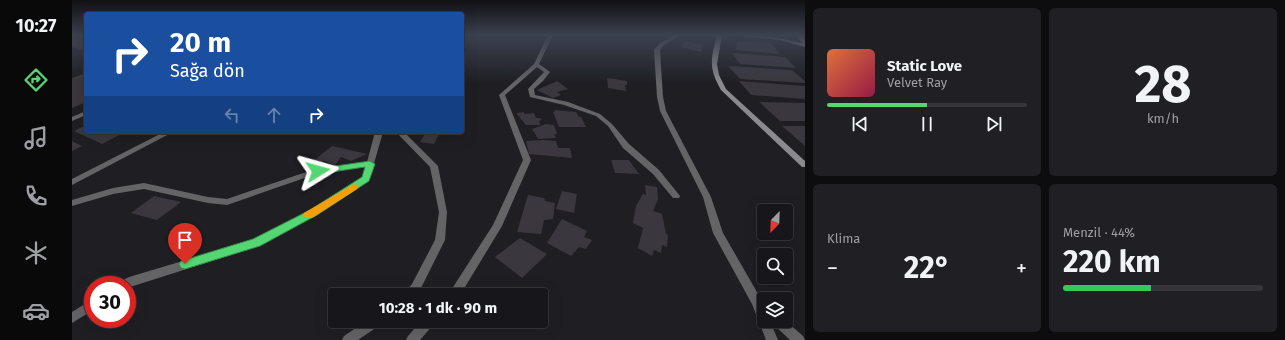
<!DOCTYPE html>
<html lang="tr">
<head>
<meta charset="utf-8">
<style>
	:root { --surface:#17161a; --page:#201f23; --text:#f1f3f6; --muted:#9e9fa2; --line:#363539; --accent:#54d672 }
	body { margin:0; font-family:"Fira Sans",sans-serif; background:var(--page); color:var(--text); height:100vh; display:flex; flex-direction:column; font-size:15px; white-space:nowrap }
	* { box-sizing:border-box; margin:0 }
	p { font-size:13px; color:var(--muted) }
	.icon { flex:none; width:22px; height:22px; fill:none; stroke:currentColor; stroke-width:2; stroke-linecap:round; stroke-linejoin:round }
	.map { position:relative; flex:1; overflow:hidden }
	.drawer { display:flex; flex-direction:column; gap:8px; padding:8px; background:#0d0c0e; width:480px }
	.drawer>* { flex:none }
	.top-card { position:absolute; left:12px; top:12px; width:380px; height:122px; border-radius:4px; box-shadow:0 4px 16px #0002,0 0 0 1px var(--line); background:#1a4fa0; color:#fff; overflow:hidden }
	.needle { width:26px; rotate:203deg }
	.tools { position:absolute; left:685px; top:204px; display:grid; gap:8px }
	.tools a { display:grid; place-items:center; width:36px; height:36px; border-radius:4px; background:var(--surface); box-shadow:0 4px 16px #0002,0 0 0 1px var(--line); font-size:20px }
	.speed { position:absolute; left:12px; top:276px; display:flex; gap:8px; font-size:20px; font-weight:700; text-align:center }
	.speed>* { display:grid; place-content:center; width:52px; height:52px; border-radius:50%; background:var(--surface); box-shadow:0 4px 16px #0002,0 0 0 1px var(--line); line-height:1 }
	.speed .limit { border:6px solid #d22; background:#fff; color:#111 }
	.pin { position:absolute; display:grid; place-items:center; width:34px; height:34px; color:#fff; margin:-41px -17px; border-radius:50% 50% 50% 0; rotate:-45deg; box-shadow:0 0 4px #0007 }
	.pin .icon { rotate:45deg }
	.me { position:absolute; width:44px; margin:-22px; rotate:82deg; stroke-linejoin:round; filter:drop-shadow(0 0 3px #0008) }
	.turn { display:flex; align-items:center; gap:14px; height:84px; padding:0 20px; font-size:18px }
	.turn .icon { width:52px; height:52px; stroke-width:2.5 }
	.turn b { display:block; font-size:28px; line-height:34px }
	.lanes { display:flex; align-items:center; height:38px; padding:0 20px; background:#0003; justify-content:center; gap:20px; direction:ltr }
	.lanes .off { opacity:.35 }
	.big { font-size:30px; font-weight:700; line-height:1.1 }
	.drawer .tile { flex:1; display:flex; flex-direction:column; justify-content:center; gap:6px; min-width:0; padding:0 14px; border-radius:6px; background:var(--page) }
	.drawer .dial { align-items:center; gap:0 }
	.dial b { font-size:52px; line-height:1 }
	.song { display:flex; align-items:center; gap:12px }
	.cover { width:48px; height:48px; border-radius:6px; background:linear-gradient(135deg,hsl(20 70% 55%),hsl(340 70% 35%)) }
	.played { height:4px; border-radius:2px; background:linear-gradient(90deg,var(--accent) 50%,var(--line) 50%) }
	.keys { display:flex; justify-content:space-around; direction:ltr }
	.heat { display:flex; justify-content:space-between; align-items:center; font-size:22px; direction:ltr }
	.charge { height:6px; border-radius:3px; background:linear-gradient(90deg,#34c759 44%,var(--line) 0) }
	.drawer .tiles { flex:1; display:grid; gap:8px; grid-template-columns:repeat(2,1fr) }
	.trip { position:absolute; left:256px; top:288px; width:220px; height:40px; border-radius:4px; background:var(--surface); box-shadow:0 4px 16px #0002,0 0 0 1px var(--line); font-weight:700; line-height:40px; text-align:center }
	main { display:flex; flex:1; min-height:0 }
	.dock { display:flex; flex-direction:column; width:72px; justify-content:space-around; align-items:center; background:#09090a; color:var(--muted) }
	.dock .icon { width:28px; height:28px }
	.dock .on { color:var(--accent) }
	.dock b { font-size:18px; color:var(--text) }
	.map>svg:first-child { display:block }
</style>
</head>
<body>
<main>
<nav class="dock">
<b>10:27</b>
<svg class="icon on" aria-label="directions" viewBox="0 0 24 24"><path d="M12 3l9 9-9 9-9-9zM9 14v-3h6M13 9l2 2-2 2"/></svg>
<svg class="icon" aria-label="music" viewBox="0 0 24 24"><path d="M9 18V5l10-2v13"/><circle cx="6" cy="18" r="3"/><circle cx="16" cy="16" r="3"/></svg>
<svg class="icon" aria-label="phone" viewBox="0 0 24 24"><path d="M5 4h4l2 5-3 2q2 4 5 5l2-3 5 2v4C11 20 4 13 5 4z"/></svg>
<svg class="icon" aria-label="climate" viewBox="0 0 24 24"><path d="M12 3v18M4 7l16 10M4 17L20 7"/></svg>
<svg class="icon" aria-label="car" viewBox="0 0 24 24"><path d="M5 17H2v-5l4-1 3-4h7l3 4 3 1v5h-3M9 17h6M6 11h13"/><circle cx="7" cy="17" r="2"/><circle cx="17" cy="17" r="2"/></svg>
</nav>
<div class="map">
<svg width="733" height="340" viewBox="0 0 733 340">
	<rect width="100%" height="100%" fill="#1f1e23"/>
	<g fill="#3a383e">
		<polygon points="0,35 14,35 14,49 11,50 0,47"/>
		<polygon points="613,41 632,45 629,52 609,47"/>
		<polygon points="665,41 699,43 708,54 664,50"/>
		<polygon points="660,53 713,57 724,68 668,64"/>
		<polygon points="656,66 720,70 733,81 733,83 668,79"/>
		<polygon points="14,73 14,102 0,108 0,78"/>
		<polygon points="535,78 555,81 555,85 553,85 554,91 536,88"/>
		<polygon points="485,81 496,89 485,92 489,95 481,98 465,90"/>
		<polygon points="667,81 733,86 733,99 679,95"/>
		<polygon points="687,102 733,103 733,121 708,121"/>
		<polygon points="482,110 504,112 507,117 509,117 514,127 487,127 481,112 483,112"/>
		<polygon points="452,112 452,114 462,113 464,118 468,118 470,120 467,121 468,125 454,125 444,113"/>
		<polygon points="474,124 482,125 485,134 482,134 484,138 466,139 460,129"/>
		<polygon points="14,125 14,132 53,132 30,144 2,131"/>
		<polygon points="710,126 733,126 733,146"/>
		<polygon points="354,132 368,132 362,144 348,142"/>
		<polygon points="470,140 484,141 486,148 498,148 500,158 457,154 454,141"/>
		<polygon points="0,141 10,146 0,151"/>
		<polygon points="260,146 295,154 279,161 269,157 263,165 252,161 245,168 237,164"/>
		<polygon points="539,160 557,160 567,174 543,173"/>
		<polygon points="573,185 585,187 586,199 581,211 590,214 594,234 596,235 595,247 590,245 589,253 582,250 580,256 566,248 571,228 561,223 564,206 571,194 574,195"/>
		<polygon points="490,191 505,194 502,213 484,209"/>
		<polygon points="456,195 472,198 473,201 483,203 481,219 472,220 469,234 445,232"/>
		<polygon points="82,196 109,202 85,220 59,213"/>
		<polygon points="490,219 515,231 512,237 520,240 514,249 507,247 499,256 475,243"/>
		<polygon points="448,238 475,254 450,278 423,257"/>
	</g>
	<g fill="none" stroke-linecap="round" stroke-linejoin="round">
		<g fill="#646366" fill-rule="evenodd">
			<polygon points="476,35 481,35 467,64 478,72 471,81 462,89 463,95 496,102 528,114 540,124 557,144 587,170 608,196 607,198 601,198 581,174 551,148 536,126 524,116 492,105 458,97 456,89 472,72 465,67 433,95 459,160 430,226 390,292 388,295 376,295 421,225 451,160 427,95 462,64"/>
			<polygon points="602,35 608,35 592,45 588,50 591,97 594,111 639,197 651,233 689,299 692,306 692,321 698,321 706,340 694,340 680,304 641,233 631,197 588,111 585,97 582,50 588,43"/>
			<polygon points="14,111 14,115 0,121 0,117"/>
			<polygon points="92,132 101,132 0,185 0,179"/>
			<polygon points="303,132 311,132 297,181 245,215 187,246 55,288 55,285 46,285 47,282 57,277 181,240 239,211 290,178 293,167 247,173 155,205 136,203 72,189 41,194 0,206 0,200 41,188 72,183 136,197 155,199 246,168 295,162"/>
			<polygon points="324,132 332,132 366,166 375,212 373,240 348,290 343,295 331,295 340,284 363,240 367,212 358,167"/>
			<polygon points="21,299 21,310 0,323 0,312"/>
			<polygon points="294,321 310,321 308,325 286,340 270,340 272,336"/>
			<polygon points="349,321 363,321 361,325 348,340 334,340 336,336"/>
			<polygon points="700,321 714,321 731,336 733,340 718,340 702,325"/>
		</g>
		<g fill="#8b8a8e" fill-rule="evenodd">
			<path d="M645 35H650L645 64 647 75 654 89 733 161V167H730L649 90C636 67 639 59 645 35Z"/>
			<path d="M661 35C685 35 707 37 730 43L725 35H730L733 40V47L708 40Z"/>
		</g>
	</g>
	<linearGradient id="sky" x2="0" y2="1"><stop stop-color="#111013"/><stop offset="0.42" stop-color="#3c4150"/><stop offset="1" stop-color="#3c4150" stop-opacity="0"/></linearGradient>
	<rect width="733" height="83" fill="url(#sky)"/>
	<polygon fill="#54d672" stroke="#378b4a" points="298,161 303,164 297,181 245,215 188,246 113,269 109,268 107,264 109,261 181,239 238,210 290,177 293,167 246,174 241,171 243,169"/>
	<polygon fill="#f59e0b" points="282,184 285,185 286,187 285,189 240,218 232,218 231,216 232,213"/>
</svg>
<div class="tools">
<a><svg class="needle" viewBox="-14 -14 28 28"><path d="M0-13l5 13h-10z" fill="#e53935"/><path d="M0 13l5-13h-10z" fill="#9e9fa2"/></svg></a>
<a><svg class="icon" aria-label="search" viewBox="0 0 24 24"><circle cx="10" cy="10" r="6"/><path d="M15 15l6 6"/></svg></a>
<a><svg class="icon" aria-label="layers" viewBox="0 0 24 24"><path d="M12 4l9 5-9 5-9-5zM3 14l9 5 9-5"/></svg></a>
</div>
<div class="speed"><div class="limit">30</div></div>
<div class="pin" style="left:113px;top:264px;background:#d93025"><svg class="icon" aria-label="arrive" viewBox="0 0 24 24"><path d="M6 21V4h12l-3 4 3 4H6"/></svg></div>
<svg class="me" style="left:246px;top:171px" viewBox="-20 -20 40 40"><path d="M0-17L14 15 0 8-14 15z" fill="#54d672" stroke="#fff" stroke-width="4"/></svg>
<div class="trip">10:28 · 1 dk · 90 m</div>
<div class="top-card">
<div class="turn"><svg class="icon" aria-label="right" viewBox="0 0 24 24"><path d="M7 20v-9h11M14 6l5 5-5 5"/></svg><div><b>20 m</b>Sağa dön</div></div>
<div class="lanes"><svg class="icon off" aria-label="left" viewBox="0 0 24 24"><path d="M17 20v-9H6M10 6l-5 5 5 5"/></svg><svg class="icon off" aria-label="ahead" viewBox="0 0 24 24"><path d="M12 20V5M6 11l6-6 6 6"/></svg><svg class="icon" aria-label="right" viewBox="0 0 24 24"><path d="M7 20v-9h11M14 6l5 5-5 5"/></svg></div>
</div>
</div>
<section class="drawer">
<div class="tiles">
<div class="tile">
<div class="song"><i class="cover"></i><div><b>Static Love</b><p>Velvet Ray</p></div></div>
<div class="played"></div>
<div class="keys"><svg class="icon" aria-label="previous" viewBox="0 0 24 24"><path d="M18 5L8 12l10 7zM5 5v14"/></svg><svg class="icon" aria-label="pause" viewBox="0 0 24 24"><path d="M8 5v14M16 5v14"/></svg><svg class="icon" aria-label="next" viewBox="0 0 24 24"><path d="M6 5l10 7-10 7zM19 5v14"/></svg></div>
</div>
<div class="tile dial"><b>28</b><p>km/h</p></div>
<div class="tile"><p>Klima</p>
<div class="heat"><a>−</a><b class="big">22°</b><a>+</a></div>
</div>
<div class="tile"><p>Menzil · 44%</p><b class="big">220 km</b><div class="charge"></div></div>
</div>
</section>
</main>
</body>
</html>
